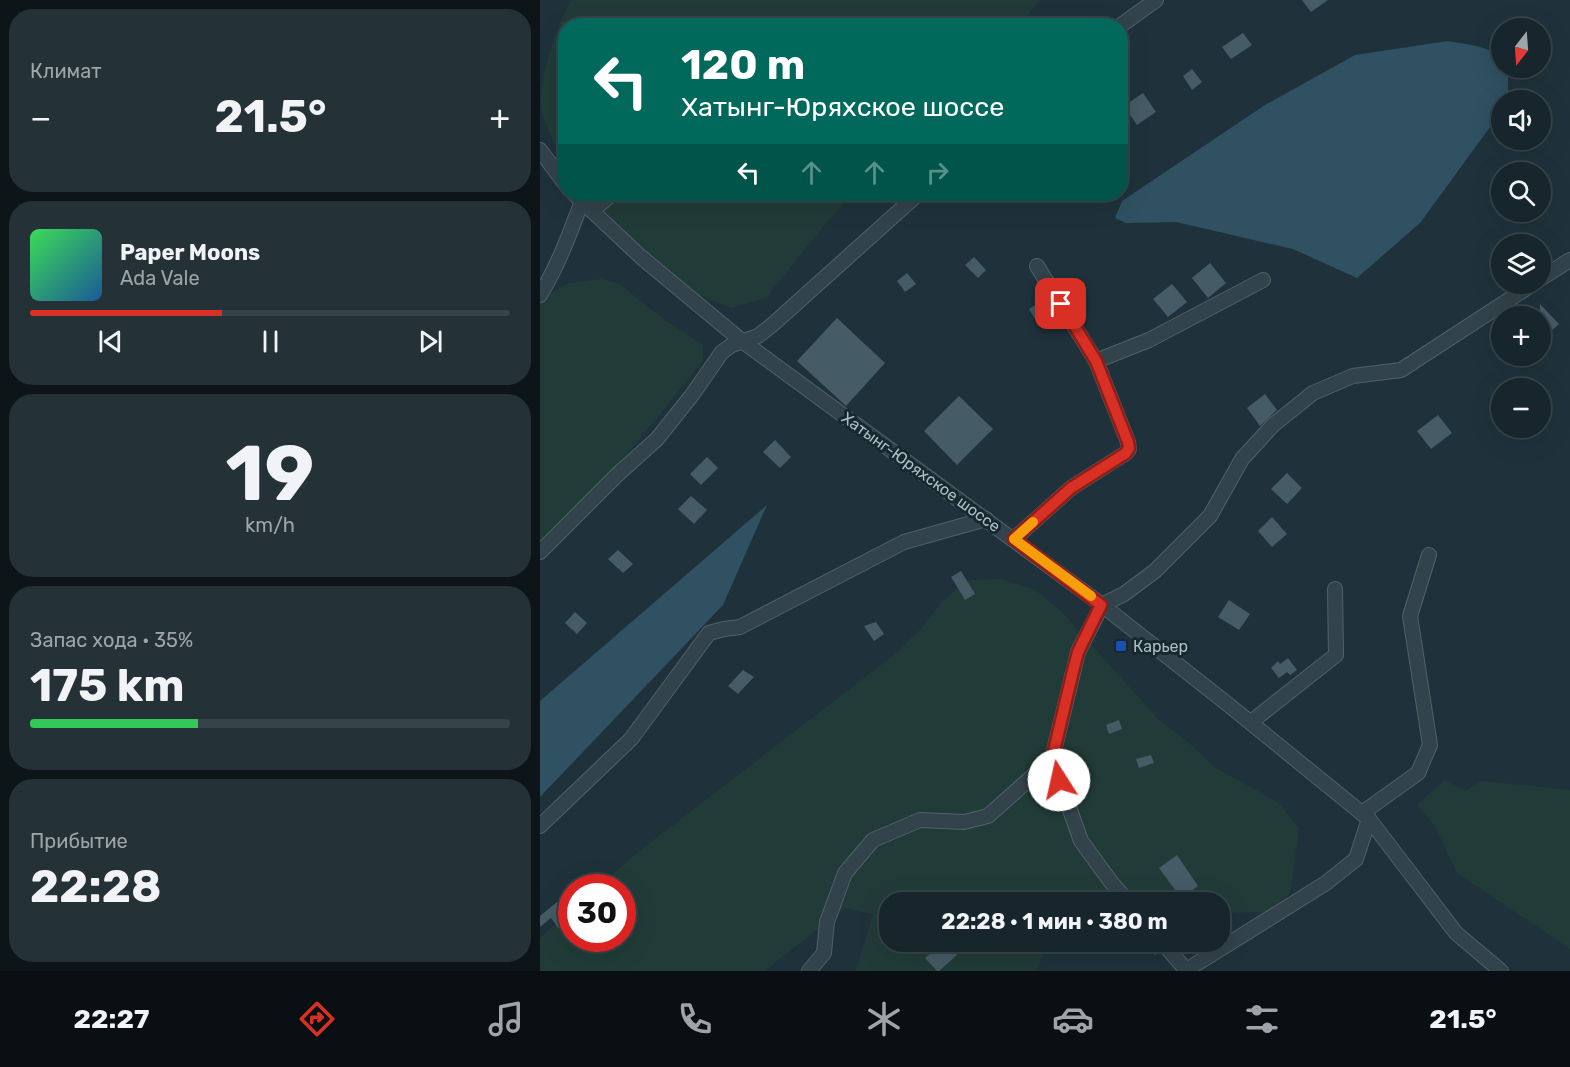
<!DOCTYPE html>
<html lang="ru">
<head>
<meta charset="utf-8">
<style>
	:root { --surface:#17262c; --page:#243238; --text:#f1f3f6; --muted:#9ea5a9; --line:#364348; --accent:#d93025 }
	body { margin:0; font-family:Rubik,sans-serif; background:var(--page); color:var(--text); height:100vh; display:flex; flex-direction:column; font-size:22px; white-space:nowrap }
	* { box-sizing:border-box; margin:0 }
	p { font-size:20px; color:var(--muted) }
	.icon { flex:none; width:33px; height:33px; fill:none; stroke:currentColor; stroke-width:2; stroke-linecap:round; stroke-linejoin:round }
	.map { position:relative; flex:1; overflow:hidden }
	.sheet { display:flex; flex-direction:column; gap:9px; padding:9px; background:#0d1518; width:540px }
	.sheet>* { flex:none }
	.banner { position:absolute; left:18px; top:18px; width:570px; height:183px; border-radius:24px; box-shadow:0 6px 24px #0002,0 0 0 2px var(--line); background:#00695c; color:#fff; overflow:hidden }
	.needle { width:39px; rotate:197deg }
	.fabs { position:absolute; left:951px; top:18px; display:grid; gap:12px }
	.fabs a { display:grid; place-items:center; width:60px; height:60px; border-radius:50%; background:var(--surface); box-shadow:0 6px 24px #0002,0 0 0 2px var(--line); font-size:30px }
	.speed { position:absolute; left:18px; top:874px; display:flex; gap:12px; font-size:30px; font-weight:700; text-align:center }
	.speed>* { display:grid; place-content:center; width:78px; height:78px; border-radius:50%; background:var(--surface); box-shadow:0 6px 24px #0002,0 0 0 2px var(--line); line-height:1 }
	.speed .limit { border:9px solid #d22; background:#fff; color:#111 }
	.pin { position:absolute; display:grid; place-items:center; width:51px; height:51px; color:#fff; margin:-26px; border-radius:12px; box-shadow:0 3px 9px #0006 }
	.me { position:absolute; width:66px; margin:-33px; rotate:350deg; stroke-linejoin:round; filter:drop-shadow(0 0 4px #0008) }
	.turn { display:flex; align-items:center; gap:21px; height:126px; padding:0 24px; font-size:27px }
	.turn .icon { width:78px; height:78px; stroke-width:2.5 }
	.turn b { display:block; font-size:42px; line-height:51px }
	.lanes { display:flex; align-items:center; height:57px; padding:0 24px; background:#0003; justify-content:center; gap:30px; direction:ltr }
	.lanes .off { opacity:.35 }
	.big { font-size:45px; font-weight:700; line-height:1.1 }
	.sheet .tile { flex:1; display:flex; flex-direction:column; justify-content:center; gap:9px; min-width:0; padding:0 21px; border-radius:24px; background:var(--page) }
	.sheet .dial { align-items:center; gap:0 }
	.dial b { font-size:78px; line-height:1 }
	.song { display:flex; align-items:center; gap:18px }
	.cover { width:72px; height:72px; border-radius:9px; background:linear-gradient(135deg,hsl(130 70% 55%),hsl(210 70% 35%)) }
	.played { height:6px; border-radius:3px; background:linear-gradient(90deg,var(--accent) 40%,var(--line) 40%) }
	.keys { display:flex; justify-content:space-around; direction:ltr }
	.heat { display:flex; justify-content:space-between; align-items:center; font-size:33px; direction:ltr }
	.charge { height:9px; border-radius:4px; background:linear-gradient(90deg,#34c759 35%,var(--line) 0) }
	.trip { position:absolute; left:339px; top:892px; width:351px; height:60px; border-radius:24px; background:var(--surface); box-shadow:0 6px 24px #0002,0 0 0 2px var(--line); font-weight:700; line-height:60px; text-align:center }
	.tab-bar { display:flex; height:96px; justify-content:space-around; align-items:center; background:#090f12; color:var(--muted) }
	.tab-bar .icon { width:42px; height:42px }
	.tab-bar .on { color:var(--accent) }
	.tab-bar b { font-size:27px; color:var(--text) }
	main { display:flex; flex:1; min-height:0 }
	.map>svg:first-child { display:block }
</style>
</head>
<body>
<main>
<section class="sheet">
<div class="tile"><p>Климат</p>
<div class="heat"><a>−</a><b class="big">21.5°</b><a>+</a></div>
</div>
<div class="tile">
<div class="song"><i class="cover"></i><div><b>Paper Moons</b><p>Ada Vale</p></div></div>
<div class="played"></div>
<div class="keys"><svg class="icon" aria-label="previous" viewBox="0 0 24 24"><path d="M18 5L8 12l10 7zM5 5v14"/></svg><svg class="icon" aria-label="pause" viewBox="0 0 24 24"><path d="M8 5v14M16 5v14"/></svg><svg class="icon" aria-label="next" viewBox="0 0 24 24"><path d="M6 5l10 7-10 7zM19 5v14"/></svg></div>
</div>
<div class="tile dial"><b>19</b><p>km/h</p></div>
<div class="tile"><p>Запас хода · 35%</p><b class="big">175 km</b><div class="charge"></div></div>
<div class="tile"><p>Прибытие</p><b class="big">22:28</b></div>
</section>
<div class="map">
<svg width="1030" height="971" viewBox="0 0 1030 971">
	<rect width="100%" height="100%" fill="#1f323b"/>
	<g fill="#213c38">
		<path d="M32 0H500L479 25 26 26 25 163C17 147 1 121 1 102 0 78 17 20 32 0Z"/>
		<polygon points="47,194 313,194 285,224 226,298 192,308 157,294 127,274"/>
		<path d="M62 279 79 284 126 321 163 345V360C112 425 63 487 0 541V296L4 297 29 283Z"/>
		<polygon points="461,579 494,589 521,611 619,720 648,742 674,767 739,803 759,829 750,893 728,912 680,913 680,903 350,903 350,942 509,942 496,971 316,971 333,914 305,908 224,971 0,971 0,938 31,910 32,939 82,939 82,888 57,888 102,849 354,655 382,628 401,603 427,580"/>
		<polygon points="904,780 925,791 941,781 1030,790 1030,949 917,873 895,826 877,805"/>
		<polygon points="526,942 600,942 584,952"/>
	</g>
	<g fill="#2f5162">
		<path d="M908 41C926 45 962 45 962 68H968V100H962L961 112 880 223 817 278 753 249 636 222 586 223 575 218 582 201 725 105 815 55Z"/>
		<polygon points="227,505 183,605 0,797 0,701"/>
	</g>
	<g fill="#455b65">
		<polygon points="762,0 788,0 771,12"/>
		<polygon points="703,33 712,45 691,59 682,47"/>
		<polygon points="652,69 662,82 652,90 643,76"/>
		<polygon points="603,93 616,112 597,125 584,106"/>
		<polygon points="434,257 446,270 438,278 425,265"/>
		<polygon points="670,263 686,283 668,298 652,278"/>
		<polygon points="367,273 376,284 365,292 357,281"/>
		<polygon points="632,284 647,302 628,317 613,299"/>
		<polygon points="503,300 509,309 495,319 489,309"/>
		<polygon points="1000,304 1019,324 1000,341 1000,316 992,316 1000,309"/>
		<polygon points="297,318 345,363 306,406 257,361"/>
		<polygon points="725,394 737,410 720,426 707,408"/>
		<polygon points="419,396 453,429 417,465 384,431"/>
		<polygon points="898,415 912,433 891,449 877,431"/>
		<polygon points="235,440 251,457 240,468 223,452"/>
		<polygon points="167,457 178,468 161,485 150,474"/>
		<polygon points="747,473 762,488 747,504 731,489"/>
		<polygon points="151,496 167,510 154,524 138,509"/>
		<polygon points="732,517 747,534 732,547 718,531"/>
		<polygon points="78,550 93,564 83,573 68,559"/>
		<polygon points="421,571 435,594 425,600 411,577"/>
		<polygon points="689,600 710,614 699,630 678,617"/>
		<polygon points="35,612 47,623 37,634 25,623"/>
		<polygon points="336,622 344,634 334,641 324,626"/>
		<polygon points="748,658 757,670 750,675 747,672 739,678 731,668 738,661 740,664"/>
		<polygon points="203,670 214,677 198,694 188,686"/>
		<polygon points="579,720 582,729 569,734 566,725"/>
		<polygon points="611,755 614,763 599,768 596,759"/>
		<polygon points="637,855 658,886 641,898 619,868"/>
		<polygon points="17,902 31,918 18,928 11,918 0,927 0,916"/>
		<polygon points="402,942 405,942 417,955 399,971 397,971 385,958"/>
		<polygon points="605,942 613,942 619,952 615,955"/>
	</g>
	<g fill="none" stroke-linecap="round" stroke-linejoin="round">
		<defs>
			<g id="minor">
				<polyline points="580,26 616,0"/>
				<polyline points="0,150 26,185"/>
				<polyline points="34,194 101,257 202,341 562,605 690,706 829,819 916,933 961,971"/>
				<polyline points="52,211 72,194"/>
				<polyline points="1000,279 1030,260"/>
				<path d="M0 295C18 266 30 233 42 201"/>
				<polyline points="556,361 609,340 723,280"/>
				<polyline points="474,539 531,488 586,453 589,449 588,442 556,361 497,266"/>
				<polyline points="0,552 78,474 117,439 152,395 182,352 192,345 218,336 231,326 378,194"/>
				<polyline points="711,722 796,655 795,589"/>
				<polyline points="822,813 878,773 890,745 870,616 889,555"/>
				<polyline points="0,826 91,739 169,633 184,629 200,627 364,542 446,519"/>
				<polyline points="589,903 571,882 541,841 512,759 538,652 562,605 584,594 615,571 670,516 702,459 733,425 773,393 813,376 861,370 993,284"/>
				<polyline points="622,942 646,970"/>
				<polyline points="269,971 284,953 287,922 305,873 333,840 380,820 424,822 448,816 512,759"/>
				<polyline points="645,971 786,883 816,859 829,819"/>
			</g>
		</defs>
		<use href="#minor" stroke="#506168" stroke-width="16"/>
		<use href="#minor" stroke="#33434b" stroke-width="14"/>
	</g>
	<g fill="none" stroke-linecap="round" stroke-linejoin="round">
		<defs>
			<polyline id="route" points="519,780 512,759 533,671 538,652 561,605 474,539 531,488 586,453 589,448 588,442 556,361 521,304"/>
		</defs>
		<use href="#route" stroke="#8d1f18" stroke-width="15"/>
		<use href="#route" stroke="#d93025" stroke-width="10"/>
		<polyline stroke="#f59e0b" stroke-width="10" points="493,522 474,539 551,596"/>
	</g>
	<rect fill="#1a4fb4" stroke="#18282f" stroke-width="2" x="575" y="640" width="12" height="12" rx="3"/>
	<g text-anchor="middle" dominant-baseline="central" stroke-width="6" stroke-linejoin="round" paint-order="stroke">
		<g font-size="16" fill="#adbec7" stroke="#18282f">
			<text transform="translate(381 472) rotate(36)">Хатынг-Юряхское шоссе</text>
		</g>
		<g font-size="16" fill="#adbec7" stroke="#18282f" text-anchor="start">
			<text x="593" y="646">Карьер</text>
		</g>
	</g>
</svg>
<div class="fabs">
<a><svg class="needle" viewBox="-14 -14 28 28"><path d="M0-13l5 13h-10z" fill="#e53935"/><path d="M0 13l5-13h-10z" fill="#9ea5a9"/></svg></a>
<a><svg class="icon" aria-label="sound" viewBox="0 0 24 24"><path d="M4 9h4l5-4v14l-5-4H4zM17 9q2 3 0 6"/></svg></a>
<a><svg class="icon" aria-label="search" viewBox="0 0 24 24"><circle cx="10" cy="10" r="6"/><path d="M15 15l6 6"/></svg></a>
<a><svg class="icon" aria-label="layers" viewBox="0 0 24 24"><path d="M12 4l9 5-9 5-9-5zM3 14l9 5 9-5"/></svg></a>
<a>+</a>
<a>−</a>
</div>
<div class="speed"><div class="limit">30</div></div>
<div class="pin" style="left:521px;top:304px;background:#d93025"><svg class="icon" aria-label="arrive" viewBox="0 0 24 24"><path d="M6 21V4h12l-3 4 3 4H6"/></svg></div>
<svg class="me" style="left:519px;top:780px" viewBox="-20 -20 40 40"><circle r="19" fill="#fff"/><path d="M0-13L10 11 0 6-10 11z" fill="#d93025"/></svg>
<div class="trip">22:28 · 1 мин · 380 m</div>
<div class="banner">
<div class="turn"><svg class="icon" aria-label="left" viewBox="0 0 24 24"><path d="M17 20v-9H6M10 6l-5 5 5 5"/></svg><div><b>120 m</b>Хатынг-Юряхское шоссе</div></div>
<div class="lanes"><svg class="icon" aria-label="left" viewBox="0 0 24 24"><path d="M17 20v-9H6M10 6l-5 5 5 5"/></svg><svg class="icon off" aria-label="ahead" viewBox="0 0 24 24"><path d="M12 20V5M6 11l6-6 6 6"/></svg><svg class="icon off" aria-label="ahead" viewBox="0 0 24 24"><path d="M12 20V5M6 11l6-6 6 6"/></svg><svg class="icon off" aria-label="right" viewBox="0 0 24 24"><path d="M7 20v-9h11M14 6l5 5-5 5"/></svg></div>
</div>
</div>
</main>
<nav class="tab-bar">
<b>22:27</b>
<svg class="icon on" aria-label="directions" viewBox="0 0 24 24"><path d="M12 3l9 9-9 9-9-9zM9 14v-3h6M13 9l2 2-2 2"/></svg>
<svg class="icon" aria-label="music" viewBox="0 0 24 24"><path d="M9 18V5l10-2v13"/><circle cx="6" cy="18" r="3"/><circle cx="16" cy="16" r="3"/></svg>
<svg class="icon" aria-label="phone" viewBox="0 0 24 24"><path d="M5 4h4l2 5-3 2q2 4 5 5l2-3 5 2v4C11 20 4 13 5 4z"/></svg>
<svg class="icon" aria-label="climate" viewBox="0 0 24 24"><path d="M12 3v18M4 7l16 10M4 17L20 7"/></svg>
<svg class="icon" aria-label="car" viewBox="0 0 24 24"><path d="M5 17H2v-5l4-1 3-4h7l3 4 3 1v5h-3M9 17h6M6 11h13"/><circle cx="7" cy="17" r="2"/><circle cx="17" cy="17" r="2"/></svg>
<svg class="icon" aria-label="filters" viewBox="0 0 24 24"><path d="M4 7h16M4 17h16"/><circle cx="9" cy="7" r="2"/><circle cx="15" cy="17" r="2"/></svg>
<b>21.5°</b>
</nav>
</body>
</html>
